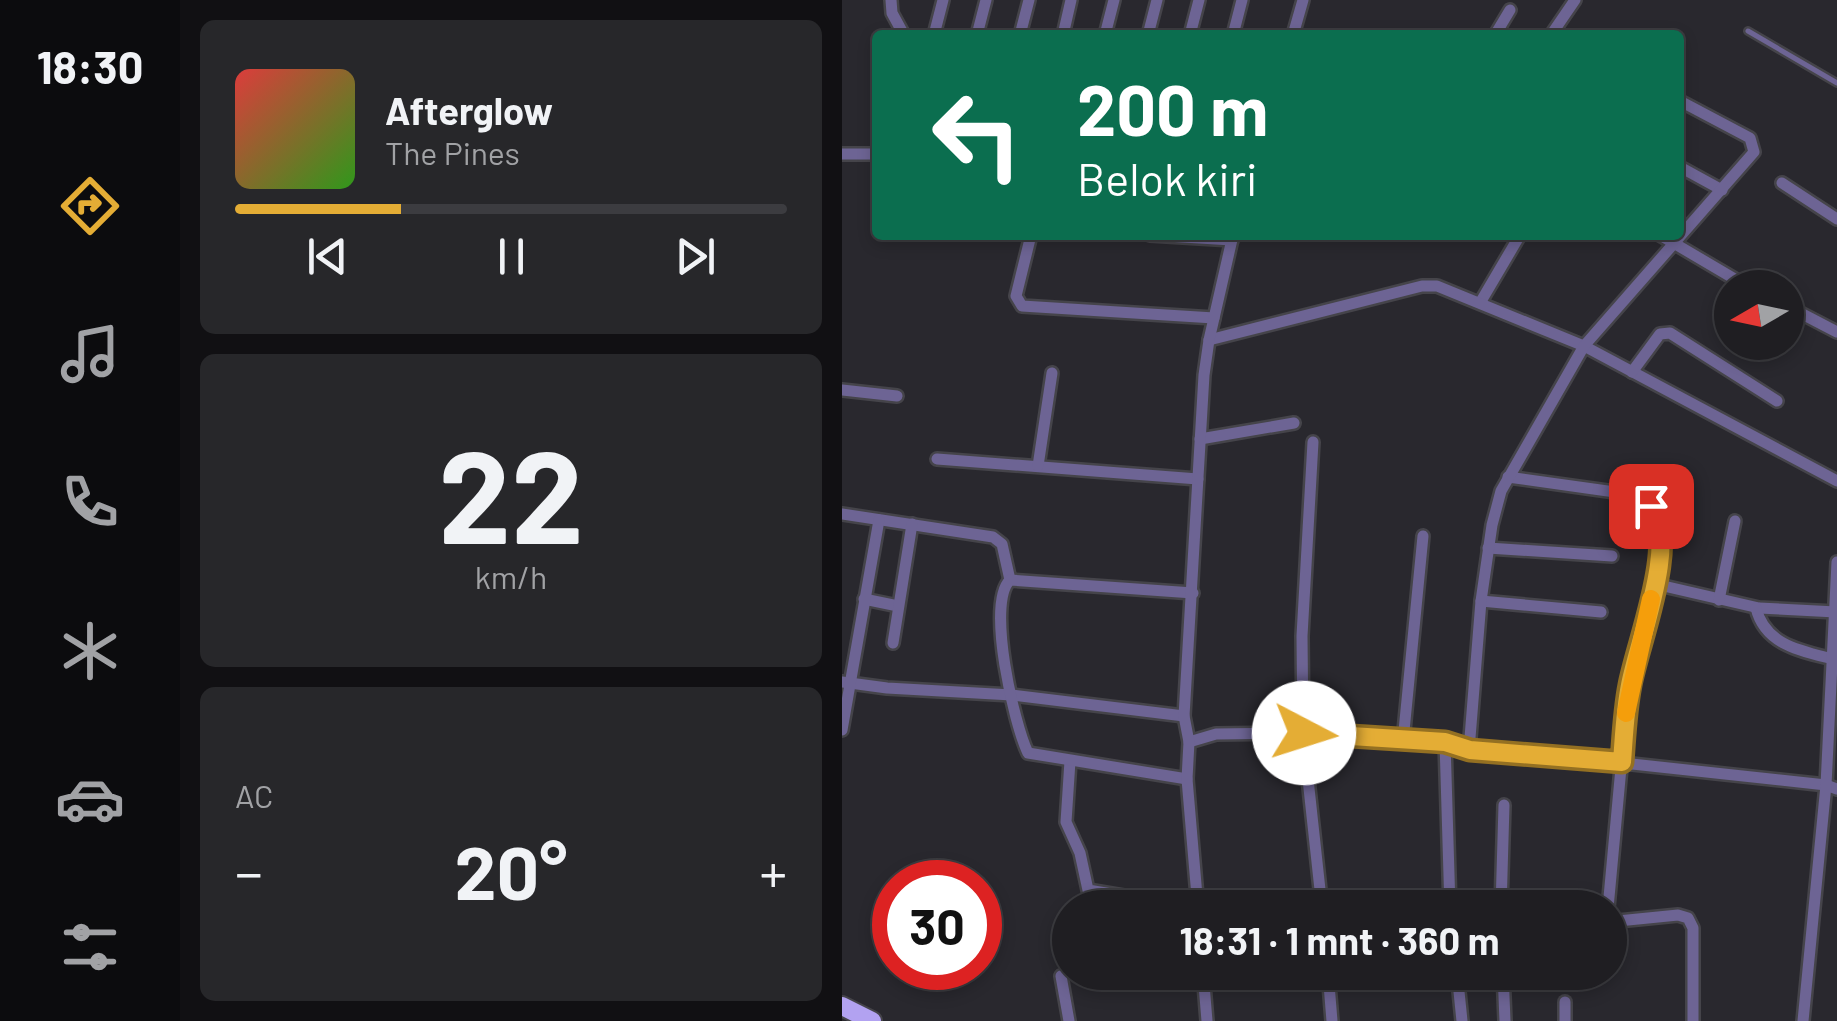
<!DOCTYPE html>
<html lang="id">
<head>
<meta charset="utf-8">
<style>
	:root { --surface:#1f1e22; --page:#27272a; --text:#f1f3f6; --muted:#a1a2a5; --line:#3c3c40; --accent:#e4ad35 }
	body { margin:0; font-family:Barlow,sans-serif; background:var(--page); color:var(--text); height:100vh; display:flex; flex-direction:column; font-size:38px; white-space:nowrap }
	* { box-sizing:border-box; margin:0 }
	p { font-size:32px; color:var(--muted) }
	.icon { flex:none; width:55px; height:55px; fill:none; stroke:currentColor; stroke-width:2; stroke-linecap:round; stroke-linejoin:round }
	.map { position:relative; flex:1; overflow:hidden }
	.details { display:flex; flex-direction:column; gap:20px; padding:20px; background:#111013; width:662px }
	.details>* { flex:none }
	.top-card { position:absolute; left:30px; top:30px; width:812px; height:210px; border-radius:10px; box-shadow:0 5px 15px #0003,0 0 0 2px var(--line); background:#0b6e4f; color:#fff; overflow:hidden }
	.needle { width:65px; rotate:261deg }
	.buttons { position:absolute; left:872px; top:270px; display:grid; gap:20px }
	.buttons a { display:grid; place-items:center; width:90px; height:90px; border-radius:50%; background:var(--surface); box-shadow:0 5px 15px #0003,0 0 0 2px var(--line); font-size:50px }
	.speed { position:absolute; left:30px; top:860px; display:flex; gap:20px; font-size:50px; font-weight:700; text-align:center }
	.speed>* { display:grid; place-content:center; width:130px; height:130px; border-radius:50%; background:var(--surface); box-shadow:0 5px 15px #0003,0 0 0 2px var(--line); line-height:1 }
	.speed .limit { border:15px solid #d22; background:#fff; color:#111 }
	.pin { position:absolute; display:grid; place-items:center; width:85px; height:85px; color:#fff; margin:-42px; border-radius:20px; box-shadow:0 5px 15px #0006 }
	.me { position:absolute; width:110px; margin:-55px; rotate:95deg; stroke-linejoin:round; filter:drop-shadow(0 0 8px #0008) }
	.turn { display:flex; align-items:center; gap:35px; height:210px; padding:0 40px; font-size:45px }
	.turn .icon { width:130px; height:130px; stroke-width:2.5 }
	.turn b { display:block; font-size:70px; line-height:85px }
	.big { font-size:75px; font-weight:700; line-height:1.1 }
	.details .card { flex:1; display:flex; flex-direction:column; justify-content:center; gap:15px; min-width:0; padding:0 35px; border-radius:15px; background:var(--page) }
	.details .dial { align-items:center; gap:0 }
	.dial b { font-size:130px; line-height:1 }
	.song { display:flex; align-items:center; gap:30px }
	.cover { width:120px; height:120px; border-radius:15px; background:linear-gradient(135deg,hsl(0 70% 55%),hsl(110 70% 35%)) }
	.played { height:10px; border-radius:5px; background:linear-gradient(90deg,var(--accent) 30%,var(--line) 30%) }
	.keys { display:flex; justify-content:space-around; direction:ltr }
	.heat { display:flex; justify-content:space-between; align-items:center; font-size:55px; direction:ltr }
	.trip { position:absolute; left:210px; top:890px; width:575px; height:100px; border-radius:50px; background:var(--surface); box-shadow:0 5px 15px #0003,0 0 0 2px var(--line); font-weight:700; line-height:100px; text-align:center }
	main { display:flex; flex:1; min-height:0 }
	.menu { display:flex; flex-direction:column; width:180px; justify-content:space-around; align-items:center; background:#0c0c0e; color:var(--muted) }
	.menu .icon { width:70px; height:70px }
	.menu .active { color:var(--accent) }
	.menu b { font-size:45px; color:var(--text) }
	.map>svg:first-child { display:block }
</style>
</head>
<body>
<main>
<nav class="menu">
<b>18:30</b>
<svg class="icon active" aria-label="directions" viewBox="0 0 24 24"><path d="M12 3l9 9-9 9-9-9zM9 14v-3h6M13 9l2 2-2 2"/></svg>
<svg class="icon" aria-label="music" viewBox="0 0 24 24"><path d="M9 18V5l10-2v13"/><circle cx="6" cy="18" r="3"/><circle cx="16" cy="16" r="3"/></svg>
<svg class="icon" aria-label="phone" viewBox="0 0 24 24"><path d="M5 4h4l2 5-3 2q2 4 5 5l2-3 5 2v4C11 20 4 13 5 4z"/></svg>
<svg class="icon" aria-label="climate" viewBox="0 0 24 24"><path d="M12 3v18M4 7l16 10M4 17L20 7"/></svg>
<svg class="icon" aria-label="car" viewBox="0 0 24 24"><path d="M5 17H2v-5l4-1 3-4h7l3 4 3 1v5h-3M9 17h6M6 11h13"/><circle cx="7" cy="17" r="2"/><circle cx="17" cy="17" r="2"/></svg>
<svg class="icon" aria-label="filters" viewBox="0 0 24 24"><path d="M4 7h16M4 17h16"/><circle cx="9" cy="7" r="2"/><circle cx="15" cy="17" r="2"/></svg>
</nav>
<section class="details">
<div class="card">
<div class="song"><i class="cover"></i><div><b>Afterglow</b><p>The Pines</p></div></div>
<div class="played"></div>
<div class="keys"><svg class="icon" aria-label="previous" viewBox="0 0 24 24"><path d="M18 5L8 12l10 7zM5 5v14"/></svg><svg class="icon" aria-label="pause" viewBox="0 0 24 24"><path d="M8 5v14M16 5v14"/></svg><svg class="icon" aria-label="next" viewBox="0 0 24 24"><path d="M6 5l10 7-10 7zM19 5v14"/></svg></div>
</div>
<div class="card dial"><b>22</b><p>km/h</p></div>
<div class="card"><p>AC</p>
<div class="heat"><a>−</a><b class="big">20°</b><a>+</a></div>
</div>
</section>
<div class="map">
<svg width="995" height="1021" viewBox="0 0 995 1021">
	<rect width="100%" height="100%" fill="#29282e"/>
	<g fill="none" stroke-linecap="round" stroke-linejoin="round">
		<defs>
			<polyline id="service" points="906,31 995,83"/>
			<g id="minor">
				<polyline points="49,0 50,13 62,35"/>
				<polyline points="92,35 101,0"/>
				<polyline points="135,35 144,0"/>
				<polyline points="178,35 187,0"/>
				<polyline points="221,35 229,0"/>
				<polyline points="263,35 272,0"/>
				<polyline points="306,35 315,0"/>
				<polyline points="348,35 357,0"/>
				<polyline points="391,35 400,0"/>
				<polyline points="451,35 461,0"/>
				<polyline points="653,35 668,10"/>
				<polyline points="709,35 733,0"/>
				<polyline points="0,154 35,154"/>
				<polyline points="838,167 880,190"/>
				<polyline points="940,183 995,219"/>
				<polyline points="189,235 174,296 180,306 372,318"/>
				<polyline points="308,235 390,240"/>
				<polyline points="818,235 908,288"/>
				<polyline points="638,303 678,235"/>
				<polyline points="945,306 995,332"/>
				<polyline points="367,340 580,286 595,286 742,346 995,481"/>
				<polyline points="790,372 818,334 828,333 935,401"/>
				<polyline points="0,390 55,396"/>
				<polyline points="358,439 452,423"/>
				<polyline points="471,442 460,636 461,733 480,908"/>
				<polyline points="95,459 356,479"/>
				<polyline points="196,466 210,373"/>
				<polyline points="666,477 787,494 809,506 818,520 819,534 813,584 784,714 766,908"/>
				<polyline points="0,514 151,537 160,544 168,580"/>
				<polyline points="646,548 770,556"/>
				<polyline points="813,584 917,608 994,612"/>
				<polyline points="22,599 56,606"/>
				<polyline points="877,600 893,521"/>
				<polyline points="639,601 759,612"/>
				<path d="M914 608C923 645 959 651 991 659"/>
				<polyline points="51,643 70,524"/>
				<polyline points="0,682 45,688 170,695 342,716"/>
				<polyline points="0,730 37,520"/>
				<polyline points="561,741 581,536"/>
				<polyline points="347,742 374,734 461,733 603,742 627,750 679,752 984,785 995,789"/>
				<polyline points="603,742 608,908"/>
				<polyline points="627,750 639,601 650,525 659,491 742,346 912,152 908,138 838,101"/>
				<polyline points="228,761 224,822 238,853 246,890 353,908"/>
				<path d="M345 779 186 753C172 724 144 603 168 580L351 593"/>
				<polyline points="547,898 557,899 561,908"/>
				<polyline points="356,908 345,779 347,742 342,716 362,375 367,340 391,235"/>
				<polyline points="659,908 662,805"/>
				<polyline points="768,917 776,921 836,915 846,918 851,928 851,1021"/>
				<polyline points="361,972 365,1021"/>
				<polyline points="486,972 490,1021"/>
				<polyline points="615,972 620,1021"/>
				<polyline points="661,972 663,1021"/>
				<polyline points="219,976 227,1021"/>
				<polyline points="723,1002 723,1021"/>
				<polyline points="961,1021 984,785 995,562"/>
			</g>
			<polyline id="primary" points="0,1006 30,1021"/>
		</defs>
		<use href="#service" stroke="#45444a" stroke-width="10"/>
		<use href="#minor" stroke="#45444a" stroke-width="16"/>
		<use href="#primary" stroke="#45444a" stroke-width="22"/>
		<use href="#service" stroke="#6d6494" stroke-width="5"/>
		<use href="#minor" stroke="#6d6494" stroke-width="11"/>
		<use href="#primary" stroke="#b2a2f1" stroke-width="18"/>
	</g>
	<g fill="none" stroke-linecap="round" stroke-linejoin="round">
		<defs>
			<path id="route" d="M462 733 603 742 628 750 780 762C782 736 783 710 788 685 796 642 837 541 809 506"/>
		</defs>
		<use href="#route" stroke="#947022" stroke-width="25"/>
		<use href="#route" stroke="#e4ad35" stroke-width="18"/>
		<polyline stroke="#f59e0b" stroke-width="18" points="784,713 809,599"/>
	</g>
</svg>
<div class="buttons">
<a><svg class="needle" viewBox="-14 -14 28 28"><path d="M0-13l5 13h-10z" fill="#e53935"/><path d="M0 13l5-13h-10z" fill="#a1a2a5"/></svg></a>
</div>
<div class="speed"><div class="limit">30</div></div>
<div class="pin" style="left:809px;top:506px;background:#d93025"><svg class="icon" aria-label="arrive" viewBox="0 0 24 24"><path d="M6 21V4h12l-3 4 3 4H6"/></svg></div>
<svg class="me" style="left:462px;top:733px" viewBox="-20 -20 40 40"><circle r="19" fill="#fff"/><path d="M0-13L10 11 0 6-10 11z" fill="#e4ad35"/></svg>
<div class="trip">18:31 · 1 mnt · 360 m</div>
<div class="top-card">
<div class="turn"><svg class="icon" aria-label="left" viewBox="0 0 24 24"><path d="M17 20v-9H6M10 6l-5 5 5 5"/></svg><div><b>200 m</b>Belok kiri</div></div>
</div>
</div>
</main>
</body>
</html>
